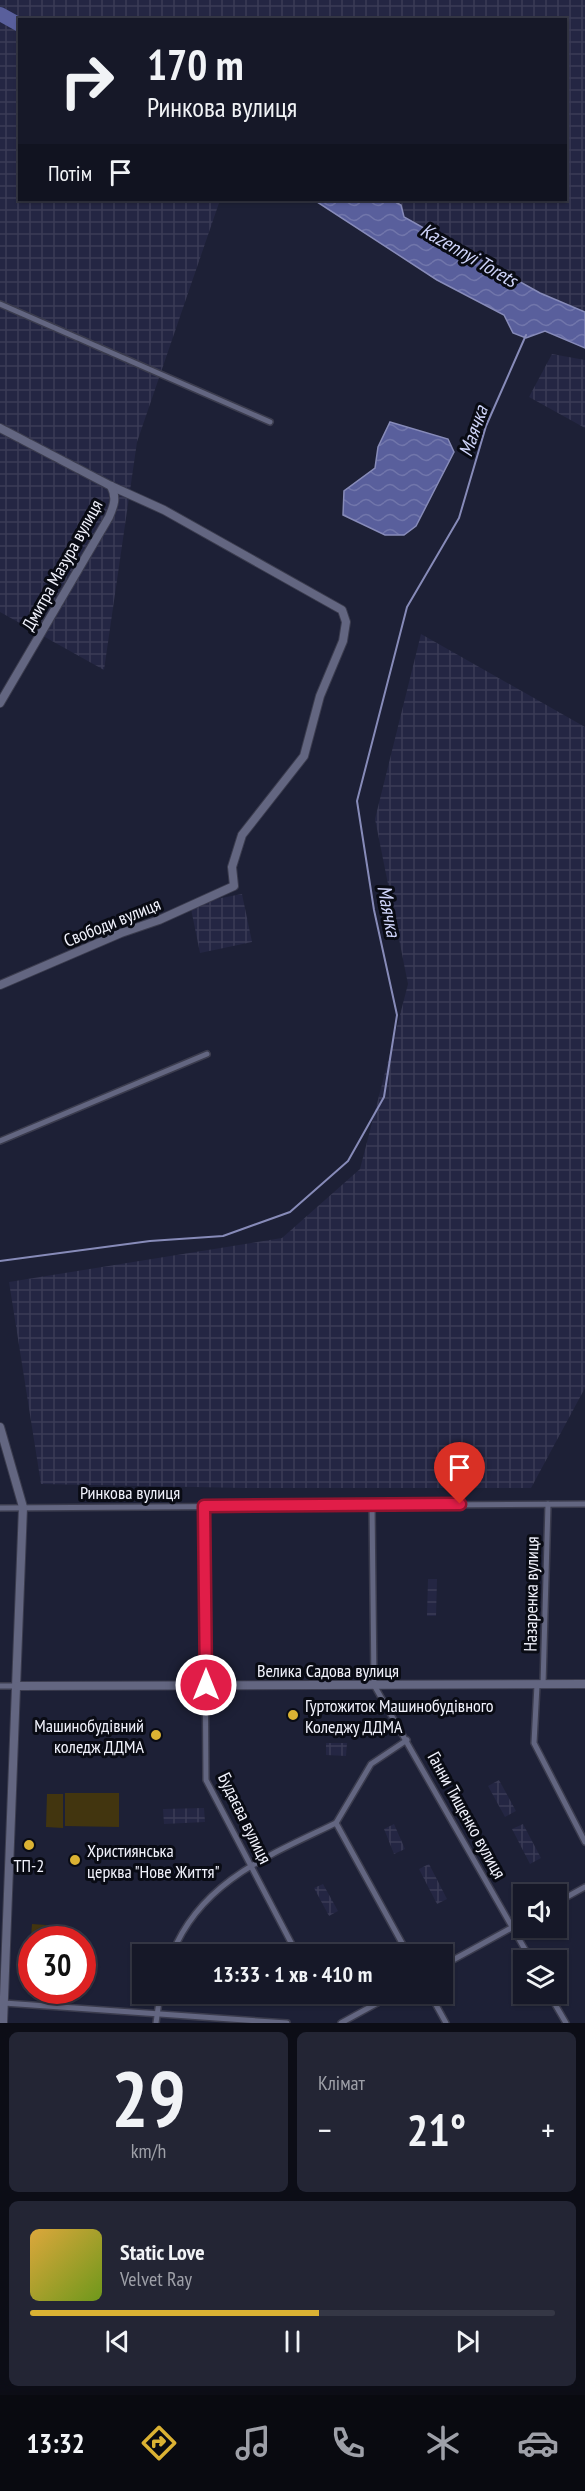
<!DOCTYPE html>
<html lang="uk">
<head>
<meta charset="utf-8">
<style>
	:root { --surface:#161828; --page:#232534; --text:#f1f3f6; --muted:#9ea0a8; --line:#353745; --accent:#dbb233 }
	body { margin:0; font-family:"PT Sans Narrow",sans-serif; background:var(--page); color:var(--text); height:100vh; display:flex; flex-direction:column; font-size:22px; white-space:nowrap }
	* { box-sizing:border-box; margin:0 }
	p { font-size:20px; color:var(--muted) }
	.icon { flex:none; width:33px; height:33px; fill:none; stroke:currentColor; stroke-width:2; stroke-linecap:round; stroke-linejoin:round }
	.map { position:relative; height:2023px; overflow:hidden }
	.panel { display:flex; flex-direction:column; gap:9px; padding:9px; background:#0c0d16; flex:1 }
	.panel>* { flex:none }
	.hud { position:absolute; left:18px; top:18px; width:549px; height:183px; border-radius:0px; box-shadow:0 2px 4px #0004,0 0 0 2px var(--line); background:#161828; color:var(--text); overflow:hidden }
	.tools { position:absolute; left:513px; top:1884px; display:grid; gap:12px }
	.tools a { display:grid; place-items:center; width:54px; height:54px; border-radius:0px; background:var(--surface); box-shadow:0 2px 4px #0004,0 0 0 2px var(--line); font-size:30px }
	.speed { position:absolute; left:18px; top:1926px; display:flex; gap:12px; font-size:30px; font-weight:700; text-align:center }
	.speed>* { display:grid; place-content:center; width:78px; height:78px; border-radius:50%; background:var(--surface); box-shadow:0 2px 4px #0004,0 0 0 2px var(--line); line-height:1 }
	.speed .limit { border:9px solid #d22; background:#fff; color:#111 }
	.pin { position:absolute; display:grid; place-items:center; width:51px; height:51px; color:#fff; margin:-62px -26px; border-radius:50% 50% 50% 0; rotate:-45deg; box-shadow:0 0 6px #0007 }
	.pin .icon { rotate:45deg }
	.me { position:absolute; width:66px; margin:-33px; rotate:0deg; stroke-linejoin:round; filter:drop-shadow(0 0 4px #0008) }
	.turn { display:flex; align-items:center; gap:21px; height:126px; padding:0 30px; font-size:27px }
	.turn .icon { width:78px; height:78px; stroke-width:2.5 }
	.turn b { display:block; font-size:42px; line-height:51px }
	.then { display:flex; align-items:center; height:57px; padding:0 30px; background:#0003; gap:12px; font-size:22px }
	.big { font-size:45px; font-weight:700; line-height:1.1 }
	.panel .widget { flex:1; display:flex; flex-direction:column; justify-content:center; gap:9px; min-width:0; padding:0 21px; border-radius:9px; background:var(--page) }
	.panel .dial { align-items:center; gap:0 }
	.dial b { font-size:78px; line-height:1 }
	.song { display:flex; align-items:center; gap:18px }
	.cover { width:72px; height:72px; border-radius:9px; background:linear-gradient(135deg,hsl(40 70% 55%),hsl(80 70% 35%)) }
	.played { height:6px; border-radius:3px; background:linear-gradient(90deg,var(--accent) 55%,var(--line) 55%) }
	.keys { display:flex; justify-content:space-around; direction:ltr }
	.heat { display:flex; justify-content:space-between; align-items:center; font-size:33px; direction:ltr }
	.panel .tiles { flex:1; display:grid; gap:9px; grid-template-columns:1fr 1fr }
	.widget:last-child { grid-column:span 2 }
	.trip { position:absolute; left:132px; top:1944px; width:321px; height:60px; border-radius:0px; background:var(--surface); box-shadow:0 2px 4px #0004,0 0 0 2px var(--line); font-weight:700; line-height:60px; text-align:center }
	.tab-bar { display:flex; height:96px; justify-content:space-around; align-items:center; background:#090a10; color:var(--muted) }
	.tab-bar .icon { width:42px; height:42px }
	.tab-bar .current { color:var(--accent) }
	.tab-bar b { font-size:27px; color:var(--text) }
	.map>svg:first-child { display:block }
</style>
</head>
<body>
<div class="map">
<svg width="585" height="2023" viewBox="0 0 585 2023">
	<defs>
		<pattern id="industrial-grid" width="8" height="8" patternUnits="userSpaceOnUse" patternTransform="scale(1.5)"><rect width="8" height="8" fill="#242643"/><path d="M0 4h8M4 0v8" fill="none" stroke="#3a3b56"/></pattern>
		<pattern id="water-waves" width="16" height="10" patternUnits="userSpaceOnUse" patternTransform="scale(1.5)"><rect width="16" height="10" fill="#595f9c"/><path d="M0 5q4-4 8 0t8 0" fill="none" stroke="#7176ab"/></pattern>
	</defs>
	<rect width="100%" height="100%" fill="#1d2036"/>
	<g fill="url(#industrial-grid)">
		<polygon points="0,0 585,0 585,312 540,293 404,217 401,205 392,200 566,200 566,20 20,20 20,200 220,200 137,442 104,670 0,612"/>
		<polygon points="552,354 585,360 585,428 529,397"/>
		<polygon points="421,634 585,727 585,1388 531,1488 244,1488 41,1484 9,1282 282,1238 360,1169 408,984 375,819"/>
		<polygon points="242,894 252,942 200,953 190,904"/>
		<polygon points="428,1579 437,1579 436,1616 427,1616"/>
		<polygon points="326,1743 347,1743 346,1756 326,1755"/>
		<polygon points="499,1780 516,1811 505,1817 488,1786"/>
		<polygon points="204,1808 205,1822 164,1824 163,1809"/>
		<polygon points="394,1824 405,1849 394,1854 384,1829"/>
		<polygon points="523,1824 541,1858 530,1864 512,1829"/>
		<polygon points="429,1864 447,1899 437,1904 419,1869"/>
		<polygon points="323,1884 338,1911 329,1916 314,1888"/>
	</g>
	<g fill="#42350f">
		<polygon points="65,1793 119,1793 119,1827 65,1826"/>
		<polygon points="47,1794 63,1794 63,1828 46,1827"/>
		<polygon points="32,1924 73,1927 72,1939 32,1940 30,1950"/>
	</g>
	<g fill="url(#water-waves)" stroke="#878bb9" stroke-width="1.5">
		<polygon points="314,200 392,200 401,205 404,217 540,293 585,312 585,348 545,331 526,338 513,333 504,315 437,280"/>
		<polygon points="390,422 448,439 454,452 416,526 404,535 385,535 343,515 344,491 375,468 378,447"/>
	</g>
	<g fill="none" stroke-linecap="round" stroke-linejoin="round">
		<polyline stroke="#878bb9" stroke-width="2" points="0,1261 150,1241 223,1236 290,1212 348,1161 384,1097 397,1015 374,910 357,801 407,607 459,518 486,426 526,335"/>
		<polyline stroke="#595f9c" stroke-width="14" points="0,14 20,25"/>
		<defs>
			<g id="street">
				<polyline points="0,304 270,422"/>
				<polyline points="0,1141 207,1054"/>
				<polyline points="372,1504 374,1685 531,1960"/>
				<polyline points="204,1506 206,1780 297,1954"/>
				<polyline points="0,1508 585,1504"/>
				<polyline points="537,1685 534,1743 585,1842"/>
				<polyline points="543,1685 548,1504"/>
				<polyline points="0,1686 18,1686"/>
				<polyline points="336,1823 408,1954"/>
				<polyline points="336,1823 371,1764 407,1740"/>
				<polyline points="556,1903 585,1887"/>
				<path d="M172 1954C201 1881 270 1855 336 1823"/>
				<polyline points="442,1966 524,1921"/>
				<polyline points="430,1994 446,2023"/>
				<polyline points="549,1994 566,2023"/>
				<polyline points="4,2003 287,2023"/>
				<polyline points="156,2023 160,1994"/>
				<polyline points="341,2023 394,1994"/>
			</g>
			<g id="secondary">
				<polyline points="0,428 111,486 164,510 342,610 346,622 343,641 320,696 304,756 242,835 232,867 234,886 159,920 121,933 0,985"/>
				<path d="M0 703 109 517C114 505 117 498 111 486"/>
				<polyline points="0,1427 23,1507 3,2023"/>
				<polyline points="18,1686 585,1684"/>
			</g>
		</defs>
		<use href="#street" stroke="#3b3c4e" stroke-width="8"/>
		<use href="#secondary" stroke="#3b3c4e" stroke-width="10"/>
		<use href="#street" stroke="#636681" stroke-width="5"/>
		<use href="#secondary" stroke="#636681" stroke-width="8"/>
	</g>
	<g fill="none" stroke-linecap="round" stroke-linejoin="round">
		<defs>
			<polyline id="route" points="206,1685 204,1506 460,1504"/>
		</defs>
		<use href="#route" stroke="#92132f" stroke-width="15"/>
		<use href="#route" stroke="#e11d48" stroke-width="10"/>
	</g>
	<g fill="#dbb233" stroke="#090b14" stroke-width="2">
		<circle cx="293" cy="1715" r="6"/>
		<circle cx="156" cy="1735" r="6"/>
		<circle cx="29" cy="1845" r="6"/>
		<circle cx="75" cy="1860" r="6"/>
	</g>
	<g text-anchor="middle" dominant-baseline="central" stroke-width="6" stroke-linejoin="round" paint-order="stroke">
		<g font-size="18" fill="#f2f3fd" stroke="#090b14">
			<text transform="translate(62 565) rotate(-61)">Дмитра Мазура вулиця</text>
			<text transform="translate(112 922) rotate(-22)">Свободи вулиця</text>
			<text x="130" y="1492">Ринкова вулиця</text>
			<text transform="translate(531 1594) rotate(-89)">Назаренка вулиця</text>
			<text x="328" y="1670">Велика Садова вулиця</text>
			<text transform="translate(467 1815) rotate(61)">Ганни Тищенко вулиця</text>
			<text transform="translate(245 1818) rotate(64)">Будаєва вулиця</text>
		</g>
		<g font-size="18" fill="#f2f3fd" stroke="#090b14" text-anchor="start">
			<text x="305" y="1705">Гуртожиток Машинобудівного<tspan x="305" dy="21">Коледжу ДДМА</tspan></text>
			<text x="144" y="1725" text-anchor="end">Машинобудівний<tspan x="144" dy="21">коледж ДДМА</tspan></text>
			<text x="87" y="1850">Християнська<tspan x="87" dy="21">церква "Нове Життя"</tspan></text>
			<text x="29" y="1865" text-anchor="middle">ТП-2</text>
		</g>
		<g font-size="20" font-style="italic" fill="#cfd4f9" stroke="#090b14">
			<text transform="translate(469 255) rotate(30)">Kazennyi Torets</text>
			<text transform="translate(473 431) rotate(-71)">Маячка</text>
			<text transform="translate(389 911) rotate(79)">Маячка</text>
		</g>
	</g>
</svg>
<div class="tools">
<a><svg class="icon" aria-label="sound" viewBox="0 0 24 24"><path d="M4 9h4l5-4v14l-5-4H4zM17 9q2 3 0 6"/></svg></a>
<a><svg class="icon" aria-label="layers" viewBox="0 0 24 24"><path d="M12 4l9 5-9 5-9-5zM3 14l9 5 9-5"/></svg></a>
</div>
<div class="speed"><div class="limit">30</div></div>
<div class="pin" style="left:460px;top:1504px;background:#d93025"><svg class="icon" aria-label="arrive" viewBox="0 0 24 24"><path d="M6 21V4h12l-3 4 3 4H6"/></svg></div>
<svg class="me" style="left:206px;top:1685px" viewBox="-20 -20 40 40"><circle r="17" fill="#e11d48" stroke="#fff" stroke-width="3"/><path d="M0-11L8 9 0 5-8 9z" fill="#fff"/></svg>
<div class="trip">13:33 · 1 хв · 410 m</div>
<div class="hud">
<div class="turn"><svg class="icon" aria-label="right" viewBox="0 0 24 24"><path d="M7 20v-9h11M14 6l5 5-5 5"/></svg><div><b>170 m</b>Ринкова вулиця</div></div>
<div class="then">Потім<svg class="icon" aria-label="arrive" viewBox="0 0 24 24"><path d="M6 21V4h12l-3 4 3 4H6"/></svg></div>
</div>
</div>
<section class="panel">
<div class="tiles">
<div class="widget dial"><b>29</b><p>km/h</p></div>
<div class="widget"><p>Клімат</p>
<div class="heat"><a>−</a><b class="big">21°</b><a>+</a></div>
</div>
<div class="widget">
<div class="song"><i class="cover"></i><div><b>Static Love</b><p>Velvet Ray</p></div></div>
<div class="played"></div>
<div class="keys"><svg class="icon" aria-label="previous" viewBox="0 0 24 24"><path d="M18 5L8 12l10 7zM5 5v14"/></svg><svg class="icon" aria-label="pause" viewBox="0 0 24 24"><path d="M8 5v14M16 5v14"/></svg><svg class="icon" aria-label="next" viewBox="0 0 24 24"><path d="M6 5l10 7-10 7zM19 5v14"/></svg></div>
</div>
</div>
</section>
<nav class="tab-bar">
<b>13:32</b>
<svg class="icon current" aria-label="directions" viewBox="0 0 24 24"><path d="M12 3l9 9-9 9-9-9zM9 14v-3h6M13 9l2 2-2 2"/></svg>
<svg class="icon" aria-label="music" viewBox="0 0 24 24"><path d="M9 18V5l10-2v13"/><circle cx="6" cy="18" r="3"/><circle cx="16" cy="16" r="3"/></svg>
<svg class="icon" aria-label="phone" viewBox="0 0 24 24"><path d="M5 4h4l2 5-3 2q2 4 5 5l2-3 5 2v4C11 20 4 13 5 4z"/></svg>
<svg class="icon" aria-label="climate" viewBox="0 0 24 24"><path d="M12 3v18M4 7l16 10M4 17L20 7"/></svg>
<svg class="icon" aria-label="car" viewBox="0 0 24 24"><path d="M5 17H2v-5l4-1 3-4h7l3 4 3 1v5h-3M9 17h6M6 11h13"/><circle cx="7" cy="17" r="2"/><circle cx="17" cy="17" r="2"/></svg>
</nav>
</body>
</html>
